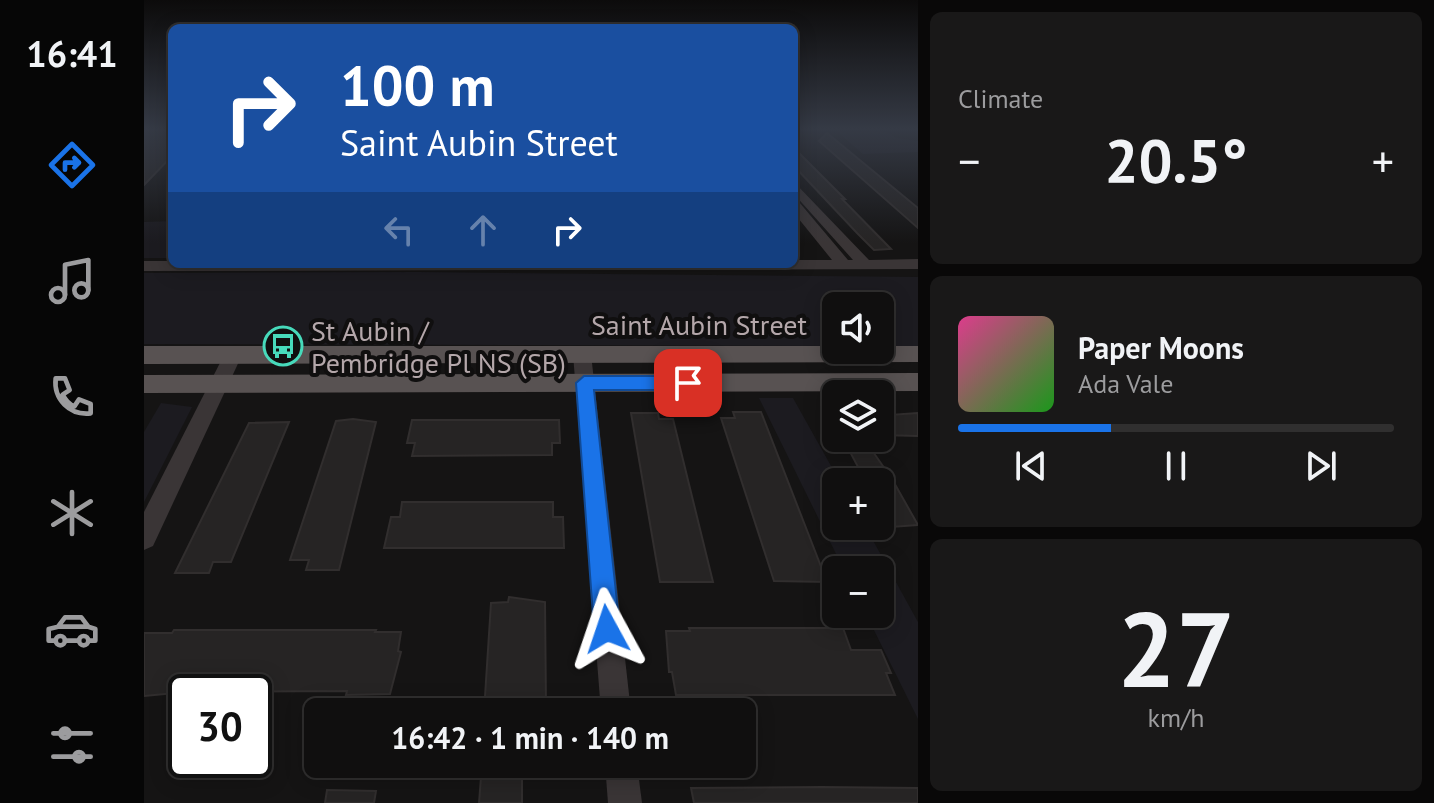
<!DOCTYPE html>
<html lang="en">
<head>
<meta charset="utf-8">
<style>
	:root { --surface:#100f0f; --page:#191818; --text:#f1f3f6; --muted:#9c9c9e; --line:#302f2f; --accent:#1a73e8 }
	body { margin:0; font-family:"PT Sans",sans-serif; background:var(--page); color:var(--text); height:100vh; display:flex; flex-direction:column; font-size:30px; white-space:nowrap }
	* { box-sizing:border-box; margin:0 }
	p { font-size:26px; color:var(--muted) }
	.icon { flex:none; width:44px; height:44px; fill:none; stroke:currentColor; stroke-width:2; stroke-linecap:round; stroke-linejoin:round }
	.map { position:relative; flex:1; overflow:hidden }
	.sheet { display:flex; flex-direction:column; gap:12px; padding:12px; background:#090808; width:516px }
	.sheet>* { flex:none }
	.hud { position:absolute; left:24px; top:24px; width:630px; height:244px; border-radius:12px; box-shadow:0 4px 20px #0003,0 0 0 2px var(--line); background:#1a4fa0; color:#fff; overflow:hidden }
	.fabs { position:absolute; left:678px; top:292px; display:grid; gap:16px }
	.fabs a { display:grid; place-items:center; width:72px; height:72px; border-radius:12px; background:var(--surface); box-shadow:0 4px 20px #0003,0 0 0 2px var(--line); font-size:40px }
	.speed { position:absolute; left:24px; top:674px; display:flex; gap:16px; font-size:40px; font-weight:700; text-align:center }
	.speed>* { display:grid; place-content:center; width:104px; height:104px; border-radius:50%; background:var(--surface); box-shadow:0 4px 20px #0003,0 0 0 2px var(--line); line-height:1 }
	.speed .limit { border:4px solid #111; border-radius:12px; background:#fff; color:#111 }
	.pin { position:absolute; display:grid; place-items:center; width:68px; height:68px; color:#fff; margin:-34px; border-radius:16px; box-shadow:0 4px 12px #0006 }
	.me { position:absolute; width:88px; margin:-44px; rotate:355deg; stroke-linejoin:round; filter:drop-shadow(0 0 6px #0008) }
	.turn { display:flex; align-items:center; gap:28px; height:168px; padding:0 40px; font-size:36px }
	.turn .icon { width:104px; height:104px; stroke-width:2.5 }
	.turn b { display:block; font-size:56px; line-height:68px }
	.lanes { display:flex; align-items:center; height:76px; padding:0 40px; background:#0003; justify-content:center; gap:40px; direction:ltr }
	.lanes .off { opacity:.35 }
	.big { font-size:60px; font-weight:700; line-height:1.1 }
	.sheet .widget { flex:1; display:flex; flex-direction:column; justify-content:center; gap:12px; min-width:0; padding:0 28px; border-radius:12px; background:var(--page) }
	.sheet .dial { align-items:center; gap:0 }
	.dial b { font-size:104px; line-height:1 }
	.song { display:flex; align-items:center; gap:24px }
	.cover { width:96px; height:96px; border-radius:12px; background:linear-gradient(135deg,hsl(330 70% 55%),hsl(120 70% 35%)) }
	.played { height:8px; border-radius:4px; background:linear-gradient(90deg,var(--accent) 35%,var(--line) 35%) }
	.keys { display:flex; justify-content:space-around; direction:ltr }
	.heat { display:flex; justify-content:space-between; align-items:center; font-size:44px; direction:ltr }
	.trip { position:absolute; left:160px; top:698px; width:452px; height:80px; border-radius:12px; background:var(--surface); box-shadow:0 4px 20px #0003,0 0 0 2px var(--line); font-weight:700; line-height:80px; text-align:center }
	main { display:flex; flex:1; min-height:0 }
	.menu { display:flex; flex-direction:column; width:144px; justify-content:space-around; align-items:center; background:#060606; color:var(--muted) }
	.menu .icon { width:56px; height:56px }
	.menu .on { color:var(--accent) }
	.menu b { font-size:36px; color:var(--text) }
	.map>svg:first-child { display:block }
</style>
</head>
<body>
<main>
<nav class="menu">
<b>16:41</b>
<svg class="icon on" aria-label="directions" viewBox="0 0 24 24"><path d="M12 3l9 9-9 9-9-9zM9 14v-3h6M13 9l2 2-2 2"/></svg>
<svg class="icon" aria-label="music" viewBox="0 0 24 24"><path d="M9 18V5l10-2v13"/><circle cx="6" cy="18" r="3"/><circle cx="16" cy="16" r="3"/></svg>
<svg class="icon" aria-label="phone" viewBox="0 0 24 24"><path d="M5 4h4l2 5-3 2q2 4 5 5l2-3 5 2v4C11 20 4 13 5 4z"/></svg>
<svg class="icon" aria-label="climate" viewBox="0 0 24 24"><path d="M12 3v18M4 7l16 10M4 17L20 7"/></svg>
<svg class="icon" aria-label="car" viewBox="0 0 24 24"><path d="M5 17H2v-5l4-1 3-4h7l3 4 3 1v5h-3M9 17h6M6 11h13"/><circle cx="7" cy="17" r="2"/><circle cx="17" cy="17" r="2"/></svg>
<svg class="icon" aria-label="filters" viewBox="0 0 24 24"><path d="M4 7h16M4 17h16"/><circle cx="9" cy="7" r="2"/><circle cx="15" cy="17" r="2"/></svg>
</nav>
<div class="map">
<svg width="774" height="803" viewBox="0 0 774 803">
	<rect width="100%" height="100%" fill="#151414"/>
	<g fill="#1c1b20">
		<polygon points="691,130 740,130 752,138 774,141 774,152 719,154"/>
		<polygon points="28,221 28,258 0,258 0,222"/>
		<polygon points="274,272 774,277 774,346 736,346 736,306 692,306 692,346 0,344 0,273"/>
		<polygon points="615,398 649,398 696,482 692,482 692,526 721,526 774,622 774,719 722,614 736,614 736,570 700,570"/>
		<polygon points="17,403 48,407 0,502 0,432"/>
	</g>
	<g fill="#262424" stroke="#312e2e" stroke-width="2">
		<polygon points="0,130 28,130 28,156 0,185"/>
		<polygon points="683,133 774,208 774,228 675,141"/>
		<polygon points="650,148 701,199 698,199 747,249 730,250 713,233 650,166"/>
		<polygon points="736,401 746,415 774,413 774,436 736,435"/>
		<polygon points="589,412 617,412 683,582 630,581 577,418 591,418"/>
		<polygon points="487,413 514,413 515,419 529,419 569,582 516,582"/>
		<polygon points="209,419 232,422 195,570 162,570 165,560 146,560 192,421"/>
		<polygon points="268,420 415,420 416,443 408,443 408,455 268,456 271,443 263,443"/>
		<polygon points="145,422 87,562 69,562 65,573 31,573 105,423"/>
		<polygon points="727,449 748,479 774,525 747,527 736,507 736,482 722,482 705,450"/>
		<polygon points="258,502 409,502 409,517 419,517 420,548 240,548 247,517 256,517"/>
		<polygon points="365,597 401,602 402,707 379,707 379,712 340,712 347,603 364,602"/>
		<polygon points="545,628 699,628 707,650 737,650 747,673 742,673 751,695 532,695 528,672 525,672 522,631 546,631"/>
		<polygon points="30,630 232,630 231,632 257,632 254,651 257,652 246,694 202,695 203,691 42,692 0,696 0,633 28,633"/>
		<polygon points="338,764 403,764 403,776 378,777 378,803 335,803"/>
		<polygon points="678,787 774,788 774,803 550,803 547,788"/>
		<polygon points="183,790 232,791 230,803 181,803"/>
	</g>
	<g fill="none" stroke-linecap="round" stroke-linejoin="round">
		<g fill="#3a3536" fill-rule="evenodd">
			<polygon points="650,182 725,260 774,259 774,269 0,271 0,261 28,261 28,264 650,264 650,260 688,260 650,213 650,201 655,202 704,260 709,260 650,194"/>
			<polygon points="438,347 447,354 487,712 457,712 429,354"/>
			<polygon points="89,348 98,355 9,546 0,550 0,512 80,355"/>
			<polygon points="461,764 493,764 498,803 464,803"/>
		</g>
		<g fill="#585252" fill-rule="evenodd">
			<polygon points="0,346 692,346 692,350 736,350 736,346 774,346 774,362 0,364"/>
			<polygon points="774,373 774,391 0,393 0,375"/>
		</g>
	</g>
	<linearGradient id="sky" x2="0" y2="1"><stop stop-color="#0c0b0b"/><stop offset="0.53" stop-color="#353a45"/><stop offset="1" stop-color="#353a45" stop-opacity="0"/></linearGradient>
	<rect width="774" height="243" fill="url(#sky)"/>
	<polygon fill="#1a73e8" stroke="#114b97" stroke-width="2" points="440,376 544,376 553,383 544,390 450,390 476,629 472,638 463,642 454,638 450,629 432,383"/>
	<defs>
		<symbol id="bus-ring" viewBox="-11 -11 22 22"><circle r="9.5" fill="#100f0f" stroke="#47dabb" stroke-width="1.5"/><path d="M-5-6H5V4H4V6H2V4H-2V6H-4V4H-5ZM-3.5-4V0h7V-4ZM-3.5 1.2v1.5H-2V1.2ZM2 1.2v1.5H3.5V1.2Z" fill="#47dabb"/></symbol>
	</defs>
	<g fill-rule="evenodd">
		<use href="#bus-ring" x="117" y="324" width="44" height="44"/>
	</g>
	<g text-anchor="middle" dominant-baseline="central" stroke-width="8" stroke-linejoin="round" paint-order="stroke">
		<g font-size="28" fill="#b4a7aa" stroke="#100f0f">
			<text x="555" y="324">Saint Aubin Street</text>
		</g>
		<g font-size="28" fill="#b4a7aa" stroke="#100f0f" text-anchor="start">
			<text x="167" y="330">St Aubin /<tspan x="167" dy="32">Pembridge Pl NS (SB)</tspan></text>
		</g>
	</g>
</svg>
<div class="fabs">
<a><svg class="icon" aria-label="sound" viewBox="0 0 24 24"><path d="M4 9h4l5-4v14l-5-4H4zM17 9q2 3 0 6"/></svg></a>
<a><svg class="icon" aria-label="layers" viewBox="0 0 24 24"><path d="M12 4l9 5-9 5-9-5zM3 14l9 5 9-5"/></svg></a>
<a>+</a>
<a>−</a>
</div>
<div class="speed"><div class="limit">30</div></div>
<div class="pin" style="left:544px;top:383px;background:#d93025"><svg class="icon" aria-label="arrive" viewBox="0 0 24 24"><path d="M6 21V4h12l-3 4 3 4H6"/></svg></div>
<svg class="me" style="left:463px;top:629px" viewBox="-20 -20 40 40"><path d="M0-17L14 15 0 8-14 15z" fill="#1a73e8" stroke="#fff" stroke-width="4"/></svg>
<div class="trip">16:42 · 1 min · 140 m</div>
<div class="hud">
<div class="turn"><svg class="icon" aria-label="right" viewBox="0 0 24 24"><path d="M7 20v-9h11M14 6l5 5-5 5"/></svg><div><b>100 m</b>Saint Aubin Street</div></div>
<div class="lanes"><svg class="icon off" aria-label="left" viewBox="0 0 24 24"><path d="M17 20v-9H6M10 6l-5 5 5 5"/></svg><svg class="icon off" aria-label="ahead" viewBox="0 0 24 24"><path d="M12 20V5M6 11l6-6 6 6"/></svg><svg class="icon" aria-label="right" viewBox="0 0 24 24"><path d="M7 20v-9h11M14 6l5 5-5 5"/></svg></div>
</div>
</div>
<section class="sheet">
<div class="widget"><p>Climate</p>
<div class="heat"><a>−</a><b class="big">20.5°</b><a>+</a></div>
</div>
<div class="widget">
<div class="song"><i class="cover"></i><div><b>Paper Moons</b><p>Ada Vale</p></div></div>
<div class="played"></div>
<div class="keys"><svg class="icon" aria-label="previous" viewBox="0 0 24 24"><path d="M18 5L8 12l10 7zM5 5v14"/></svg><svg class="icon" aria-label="pause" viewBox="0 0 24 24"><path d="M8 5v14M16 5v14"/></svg><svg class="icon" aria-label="next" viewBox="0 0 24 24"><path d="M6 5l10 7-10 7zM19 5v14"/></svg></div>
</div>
<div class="widget dial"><b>27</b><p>km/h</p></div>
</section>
</main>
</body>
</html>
